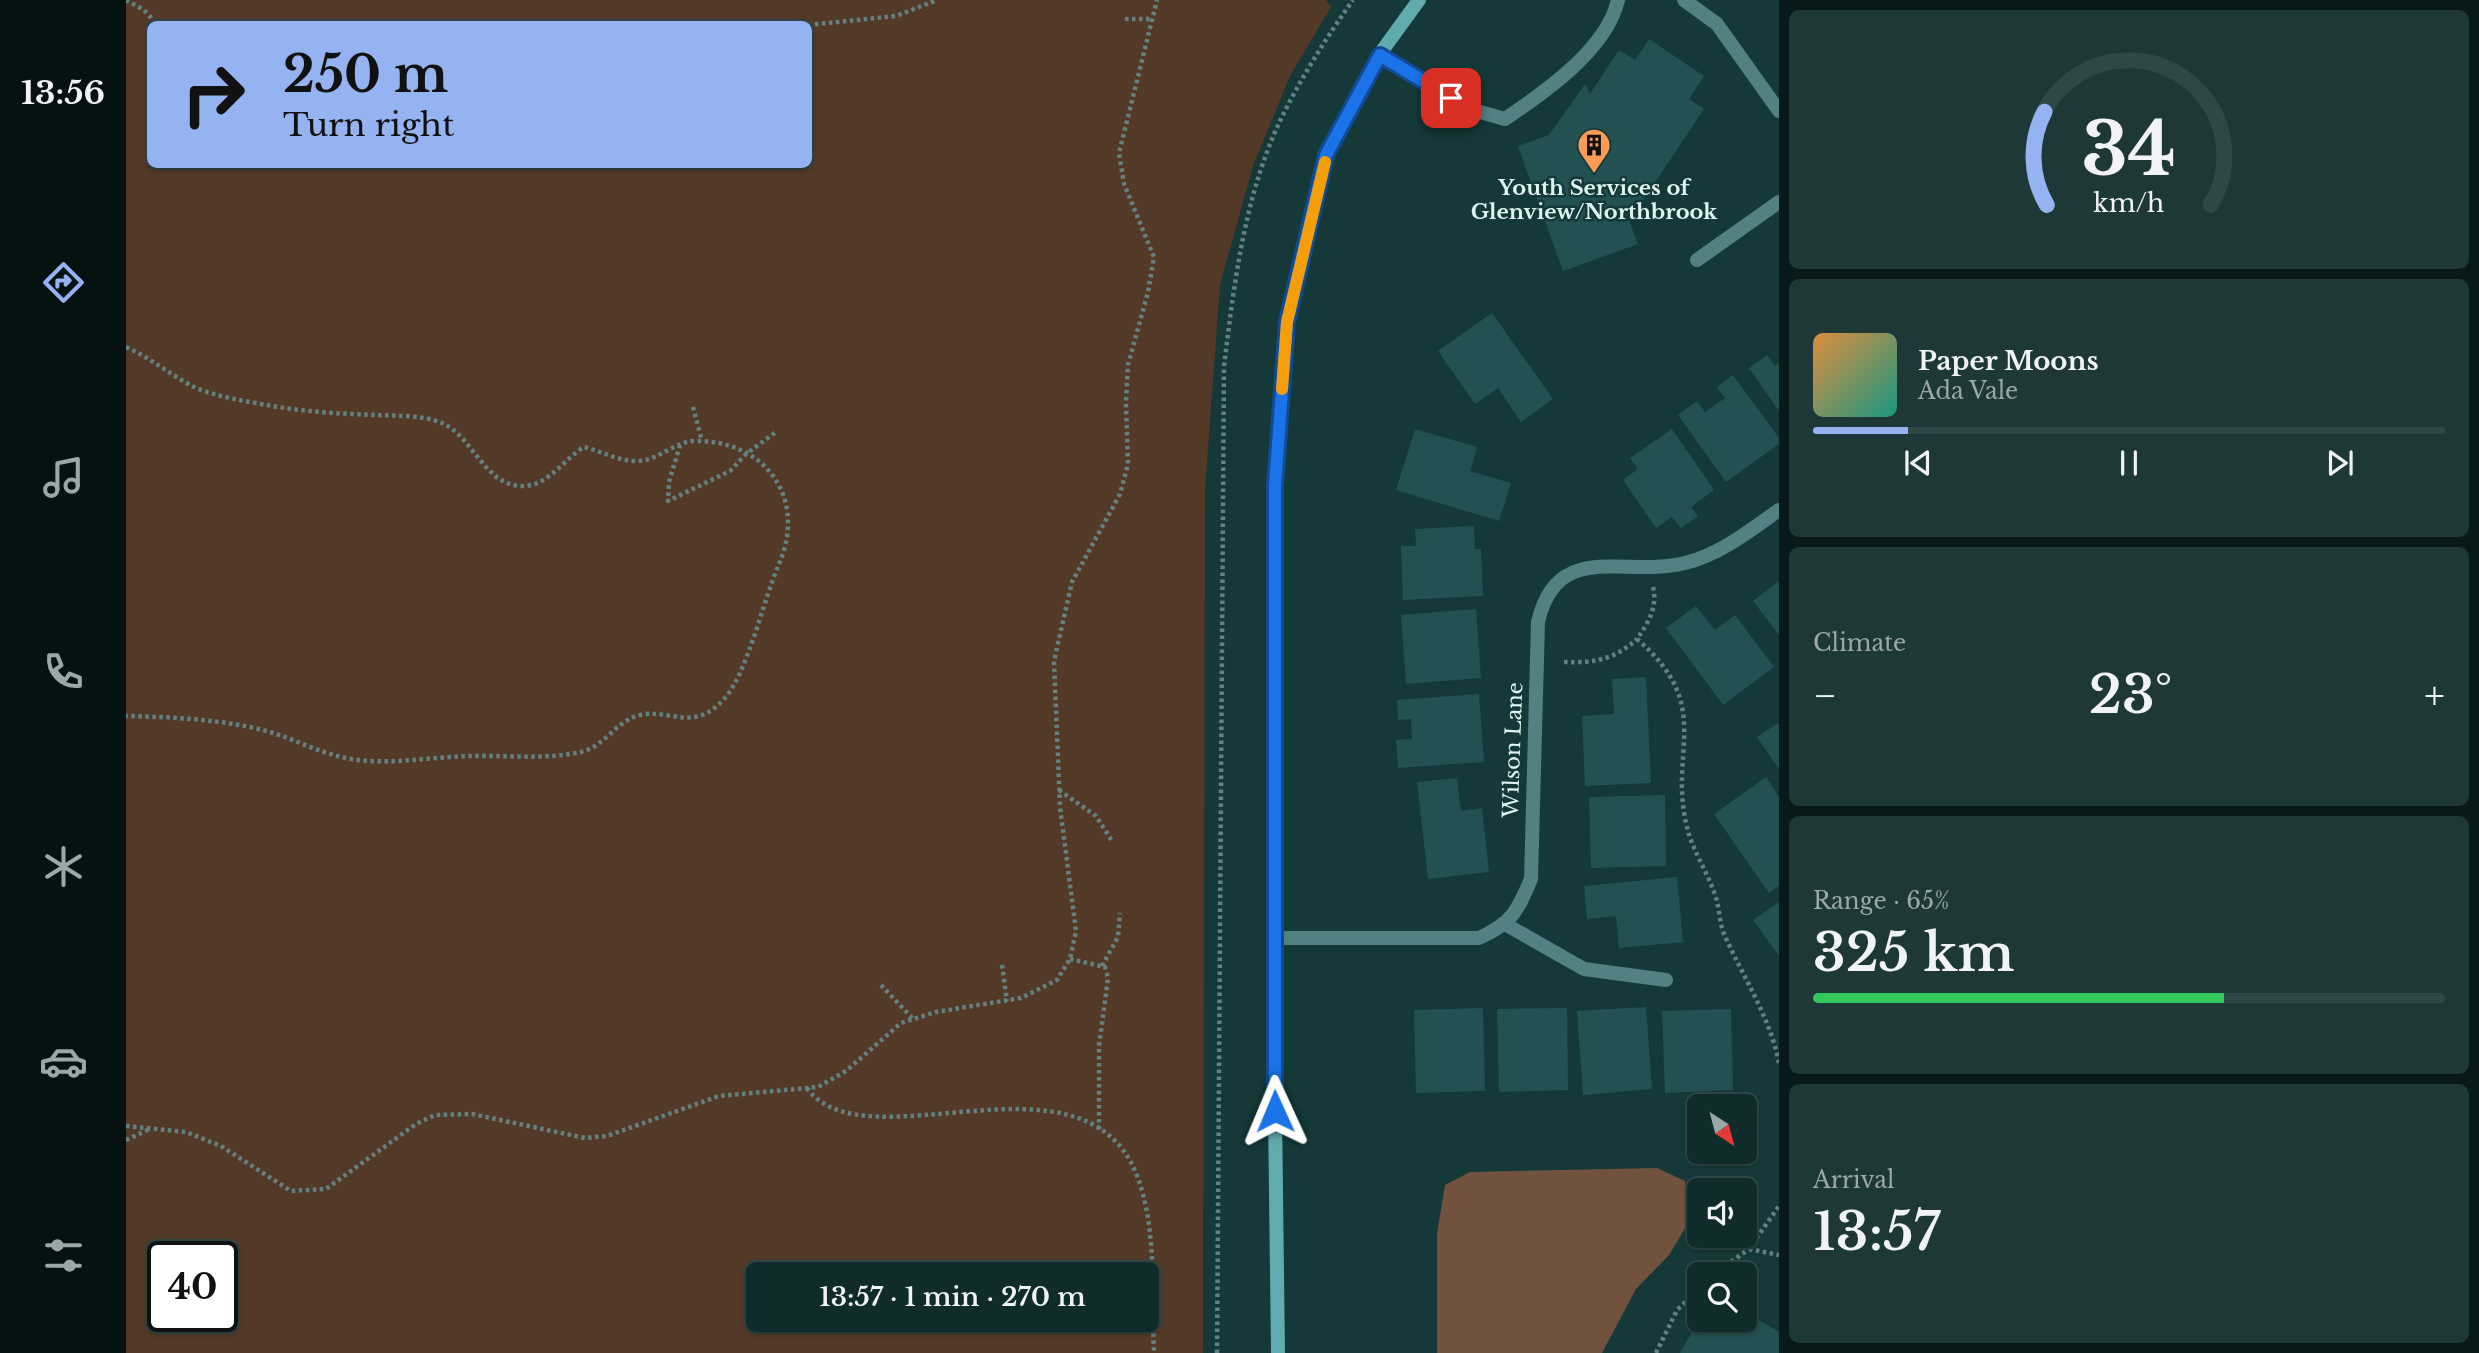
<!DOCTYPE html>
<html lang="en">
<head>
<meta charset="utf-8">
<style>
	:root { --surface:#102b2b; --page:#1e3737; --text:#f1f3f6; --muted:#9ca7a9; --line:#304747; --accent:#95b2f1 }
	body { margin:0; font-family:"Libre Baskerville",serif; background:var(--page); color:var(--text); height:100vh; display:flex; flex-direction:column; font-size:26px; white-space:nowrap }
	* { box-sizing:border-box; margin:0 }
	p { font-size:23px; color:var(--muted) }
	.icon { flex:none; width:38px; height:38px; fill:none; stroke:currentColor; stroke-width:2; stroke-linecap:round; stroke-linejoin:round }
	.map { position:relative; flex:1; overflow:hidden }
	.panel { display:flex; flex-direction:column; gap:10px; padding:10px; background:#091818; width:700px }
	.panel>* { flex:none }
	.top-card { position:absolute; left:21px; top:21px; width:665px; height:147px; border-radius:10px; box-shadow:0 2px 5px #0004,0 0 0 2px var(--line); background:#95b2f1; color:#111; overflow:hidden }
	.needle { width:46px; rotate:144deg }
	.controls { position:absolute; left:1561px; top:1094px; display:grid; gap:14px }
	.controls a { display:grid; place-items:center; width:70px; height:70px; border-radius:10px; background:var(--surface); box-shadow:0 2px 5px #0004,0 0 0 2px var(--line); font-size:35px }
	.speed { position:absolute; left:21px; top:1241px; display:flex; gap:14px; font-size:35px; font-weight:700; text-align:center }
	.speed>* { display:grid; place-content:center; width:91px; height:91px; border-radius:50%; background:var(--surface); box-shadow:0 2px 5px #0004,0 0 0 2px var(--line); line-height:1 }
	.speed .limit { border:4px solid #111; border-radius:10px; background:#fff; color:#111 }
	.pin { position:absolute; display:grid; place-items:center; width:60px; height:60px; color:#fff; margin:-30px; border-radius:14px; box-shadow:0 4px 10px #0006 }
	.me { position:absolute; width:77px; margin:-38px; rotate:359deg; stroke-linejoin:round; filter:drop-shadow(0 0 5px #0008) }
	.turn { display:flex; align-items:center; gap:24px; height:147px; padding:0 21px; font-size:32px }
	.turn .icon { width:91px; height:91px; stroke-width:2.5 }
	.turn b { display:block; font-size:49px; line-height:60px }
	.big { font-size:52px; font-weight:600; line-height:1.1 }
	.panel .card { flex:1; display:flex; flex-direction:column; justify-content:center; gap:10px; min-width:0; padding:0 24px; border-radius:10px; background:var(--page) }
	.panel .dial { align-items:center; gap:0 }
	.dial svg { height:182px; overflow:visible; fill:none; stroke:var(--line); stroke-width:7; stroke-linecap:round; text-anchor:middle }
	.dial text { fill:var(--text); stroke:none }
	.song { display:flex; align-items:center; gap:21px }
	.cover { width:84px; height:84px; border-radius:10px; background:linear-gradient(135deg,hsl(30 70% 55%),hsl(170 70% 35%)) }
	.played { height:7px; border-radius:4px; background:linear-gradient(90deg,var(--accent) 15%,var(--line) 15%) }
	.keys { display:flex; justify-content:space-around; direction:ltr }
	.heat { display:flex; justify-content:space-between; align-items:center; font-size:38px; direction:ltr }
	.charge { height:10px; border-radius:5px; background:linear-gradient(90deg,#34c759 65%,var(--line) 0) }
	.trip { position:absolute; left:620px; top:1262px; width:413px; height:70px; border-radius:10px; background:var(--surface); box-shadow:0 2px 5px #0004,0 0 0 2px var(--line); font-weight:600; line-height:70px; text-align:center }
	main { display:flex; flex:1; min-height:0 }
	.tab-bar { display:flex; flex-direction:column; width:126px; justify-content:space-around; align-items:center; background:#061111; color:var(--muted) }
	.tab-bar .icon { width:49px; height:49px }
	.tab-bar .on { color:var(--accent) }
	.tab-bar b { font-size:32px; color:var(--text) }
	.map>svg:first-child { display:block }
</style>
</head>
<body>
<main>
<nav class="tab-bar">
<b>13:56</b>
<svg class="icon on" aria-label="directions" viewBox="0 0 24 24"><path d="M12 3l9 9-9 9-9-9zM9 14v-3h6M13 9l2 2-2 2"/></svg>
<svg class="icon" aria-label="music" viewBox="0 0 24 24"><path d="M9 18V5l10-2v13"/><circle cx="6" cy="18" r="3"/><circle cx="16" cy="16" r="3"/></svg>
<svg class="icon" aria-label="phone" viewBox="0 0 24 24"><path d="M5 4h4l2 5-3 2q2 4 5 5l2-3 5 2v4C11 20 4 13 5 4z"/></svg>
<svg class="icon" aria-label="climate" viewBox="0 0 24 24"><path d="M12 3v18M4 7l16 10M4 17L20 7"/></svg>
<svg class="icon" aria-label="car" viewBox="0 0 24 24"><path d="M5 17H2v-5l4-1 3-4h7l3 4 3 1v5h-3M9 17h6M6 11h13"/><circle cx="7" cy="17" r="2"/><circle cx="17" cy="17" r="2"/></svg>
<svg class="icon" aria-label="filters" viewBox="0 0 24 24"><path d="M4 7h16M4 17h16"/><circle cx="9" cy="7" r="2"/><circle cx="15" cy="17" r="2"/></svg>
</nav>
<div class="map">
<svg width="1653" height="1353" viewBox="0 0 1653 1353">
	<rect width="100%" height="100%" fill="#153939"/>
	<path fill="#533927" fill-rule="evenodd" d="M0 0H1200L1205 7 1164 76 1127 166 1094 285 1079 490 1077 1353H0ZM24 24H682V164H24ZM37 1256H96V1316H37ZM632 1274H1020V1320H632Z"/>
	<polygon fill="#70523e" points="1531,1168 1559,1181 1566,1217 1543,1255 1510,1289 1476,1353 1311,1353 1311,1233 1319,1185 1344,1172"/>
	<g fill="#235051">
		<polygon points="1523,39 1578,76 1563,99 1578,109 1508,214 1498,208 1512,244 1437,271 1392,146 1423,135 1459,84 1464,94 1493,50 1509,60"/>
		<polygon points="1366,313 1427,399 1395,422 1372,388 1349,404 1312,351"/>
		<polygon points="1641,355 1649,366 1653,363 1653,411 1623,368"/>
		<polygon points="1607,375 1653,438 1653,444 1600,482 1552,415 1571,401 1579,412 1599,398 1591,387"/>
		<polygon points="1289,429 1351,447 1344,471 1385,483 1373,521 1270,490"/>
		<polygon points="1546,429 1588,490 1565,507 1572,516 1555,528 1546,517 1530,528 1497,480 1512,469 1504,458"/>
		<polygon points="1348,526 1349,549 1355,549 1357,596 1277,600 1275,546 1290,546 1289,529"/>
		<polygon points="1653,581 1653,635 1627,601"/>
		<polygon points="1570,606 1589,630 1609,615 1648,667 1597,705 1540,628"/>
		<polygon points="1350,609 1355,678 1280,684 1275,615"/>
		<polygon points="1520,677 1525,783 1459,786 1456,716 1488,714 1486,679"/>
		<polygon points="1353,694 1358,762 1272,768 1270,740 1286,739 1285,719 1272,720 1271,700"/>
		<polygon points="1652,723 1653,725 1653,769 1631,737"/>
		<polygon points="1640,777 1653,797 1653,886 1643,893 1588,814"/>
		<polygon points="1331,778 1335,811 1356,808 1363,872 1302,879 1291,782"/>
		<polygon points="1539,795 1540,866 1465,868 1463,797"/>
		<polygon points="1551,877 1557,942 1493,948 1490,916 1461,919 1458,886"/>
		<polygon points="1653,902 1653,956 1627,920"/>
		<polygon points="1520,1007 1526,1089 1457,1095 1451,1011"/>
		<polygon points="1357,1008 1359,1091 1290,1093 1288,1010"/>
		<polygon points="1441,1008 1442,1090 1373,1092 1371,1009"/>
		<polygon points="1605,1009 1607,1090 1539,1093 1536,1011"/>
		<polygon points="1619,1312 1653,1332 1653,1353 1554,1353 1573,1320 1619,1320"/>
	</g>
	<g fill="none" stroke-linecap="round" stroke-linejoin="round">
		<g stroke="#638181" stroke-width="4.5" stroke-dasharray="3.5 3.5" stroke-linecap="butt">
			<polyline points="0,0 18,10 31,24"/>
			<polyline points="999,19 1027,19"/>
			<polyline points="682,25 770,16 811,0"/>
			<path d="M0 347C23 357 42 373 64 385 88 397 120 401 146 406 181 412 217 414 252 415 272 416 297 415 316 423 347 436 359 487 397 486 422 486 438 459 458 447 475 451 492 461 509 461 532 462 548 441 569 441 641 440 681 500 653 564 637 601 622 671 599 698 567 734 545 708 514 715 491 720 478 747 455 752 419 760 380 755 343 756 303 757 259 766 220 758 190 752 163 736 133 729 89 719 45 717 0 716"/>
			<polyline points="567,407 576,441"/>
			<polyline points="554,445 543,482 542,501 604,471 620,454 650,432"/>
			<path d="M1527 587C1532 607 1522 623 1511 639 1591 708 1540 751 1562 831 1568 853 1582 873 1589 895 1594 908 1593 924 1599 936 1618 979 1644 1017 1653 1063"/>
			<path d="M1438 662C1468 663 1488 660 1511 639"/>
			<polyline points="933,790 970,816 986,841"/>
			<polyline points="944,959 979,967 982,978 973,1046 973,1130"/>
			<polyline points="876,965 881,1001"/>
			<polyline points="976,966 992,937 994,913"/>
			<polyline points="755,985 787,1019"/>
			<path d="M681 1088C739 1168 955 1041 1010 1173 1032 1228 1025 1295 1028 1353"/>
			<polyline points="0,1126 60,1132 95,1146 165,1191 200,1189 290,1124 309,1115 346,1114 459,1138 481,1136 593,1096 692,1087 720,1071 775,1023 810,1012 895,998 931,980 944,959 950,931 934,807 928,661 946,582 994,494 1002,464 1000,402 1002,365 1022,292 1028,257 998,184 993,153 1031,0"/>
			<polyline points="0,1140 24,1129"/>
			<polyline points="1623,1249 1653,1255"/>
			<polyline points="1588,1274 1623,1249 1653,1206"/>
			<path d="M1091 1353 1098 366C1108 285 1118 199 1153 123 1173 81 1200 38 1227 0"/>
			<polyline points="1530,1353 1551,1310 1573,1289"/>
		</g>
		<g stroke="#538081" stroke-width="14">
			<polyline points="1558,0 1591,24 1653,111"/>
			<path d="M1254 55 1347 110 1379 119C1419 92 1481 49 1492 0"/>
			<polyline points="1571,260 1653,202"/>
			<polyline points="1379,924 1458,969 1540,980"/>
		</g>
		<path stroke="#538081" stroke-width="14" d="M1148 938H1353C1386 923 1391 912 1405 879L1412 622C1431 539 1500 578 1559 563 1593 555 1625 530 1653 510"/>
		<polyline stroke="#60abad" stroke-width="14" points="1152,1353 1148,1031 1149,485 1161,322 1200,155 1256,51 1293,0"/>
	</g>
	<g fill="none" stroke-linecap="round" stroke-linejoin="round">
		<defs>
			<polyline id="route" points="1149,1111 1149,485 1161,322 1200,155 1254,55 1325,98"/>
		</defs>
		<use href="#route" stroke="#114b97" stroke-width="18"/>
		<use href="#route" stroke="#1a73e8" stroke-width="12"/>
		<polyline stroke="#f59e0b" stroke-width="12" points="1156,389 1161,322 1199,162"/>
	</g>
	<defs>
		<symbol id="building-pin" viewBox="-11 -11 22 30"><path d="M0 17L-7.5 6A9.5 9.5 0 1 1 7.5 6Z" fill="#fd9d55" stroke="#153939"/><path d="M-4-6H4V6H1V3H-1V6H-4ZM-2.5-4.3h1.7v1.8h-1.7ZM.8-4.3h1.7v1.8H.8ZM-2.5-1h1.7V.8h-1.7ZM.8-1h1.7V.8H.8Z" fill="#111"/></symbol>
	</defs>
	<g fill-rule="evenodd">
		<use href="#building-pin" x="1449" y="126" width="38" height="52"/>
	</g>
	<g text-anchor="middle" dominant-baseline="central" stroke-width="5" stroke-linejoin="round" paint-order="stroke">
		<g font-size="21" font-weight="bold" fill="#e1f4f4" stroke="#153939">
			<text x="1468" y="188">Youth Services of<tspan x="1468" dy="24">Glenview/Northbrook</tspan></text>
		</g>
		<g font-size="21" fill="#e1f4f4" stroke="#153939">
			<text transform="translate(1387 750) rotate(-88)">Wilson Lane</text>
		</g>
	</g>
</svg>
<div class="controls">
<a><svg class="needle" viewBox="-14 -14 28 28"><path d="M0-13l5 13h-10z" fill="#e53935"/><path d="M0 13l5-13h-10z" fill="#9ca7a9"/></svg></a>
<a><svg class="icon" aria-label="sound" viewBox="0 0 24 24"><path d="M4 9h4l5-4v14l-5-4H4zM17 9q2 3 0 6"/></svg></a>
<a><svg class="icon" aria-label="search" viewBox="0 0 24 24"><circle cx="10" cy="10" r="6"/><path d="M15 15l6 6"/></svg></a>
</div>
<div class="speed"><div class="limit">40</div></div>
<div class="pin" style="left:1325px;top:98px;background:#d93025"><svg class="icon" aria-label="arrive" viewBox="0 0 24 24"><path d="M6 21V4h12l-3 4 3 4H6"/></svg></div>
<svg class="me" style="left:1149px;top:1111px" viewBox="-20 -20 40 40"><path d="M0-17L14 15 0 8-14 15z" fill="#1a73e8" stroke="#fff" stroke-width="4"/></svg>
<div class="trip">13:57 · 1 min · 270 m</div>
<div class="top-card">
<div class="turn"><svg class="icon" aria-label="right" viewBox="0 0 24 24"><path d="M7 20v-9h11M14 6l5 5-5 5"/></svg><div><b>250 m</b>Turn right</div></div>
</div>
</div>
<section class="panel">
<div class="card dial"><svg viewBox="0 0 100 80">
<path d="M14 69A42 42 0 1 1 86 69"/>
<path d="M14 69A42 42 0 0 1 13 28" stroke="#95b2f1"/>
<text x="50" y="56" font-size="32" font-weight="700">34</text>
<text x="50" y="72" font-size="11">km/h</text>
</svg></div>
<div class="card">
<div class="song"><i class="cover"></i><div><b>Paper Moons</b><p>Ada Vale</p></div></div>
<div class="played"></div>
<div class="keys"><svg class="icon" aria-label="previous" viewBox="0 0 24 24"><path d="M18 5L8 12l10 7zM5 5v14"/></svg><svg class="icon" aria-label="pause" viewBox="0 0 24 24"><path d="M8 5v14M16 5v14"/></svg><svg class="icon" aria-label="next" viewBox="0 0 24 24"><path d="M6 5l10 7-10 7zM19 5v14"/></svg></div>
</div>
<div class="card"><p>Climate</p>
<div class="heat"><a>−</a><b class="big">23°</b><a>+</a></div>
</div>
<div class="card"><p>Range · 65%</p><b class="big">325 km</b><div class="charge"></div></div>
<div class="card"><p>Arrival</p><b class="big">13:57</b></div>
</section>
</main>
</body>
</html>
